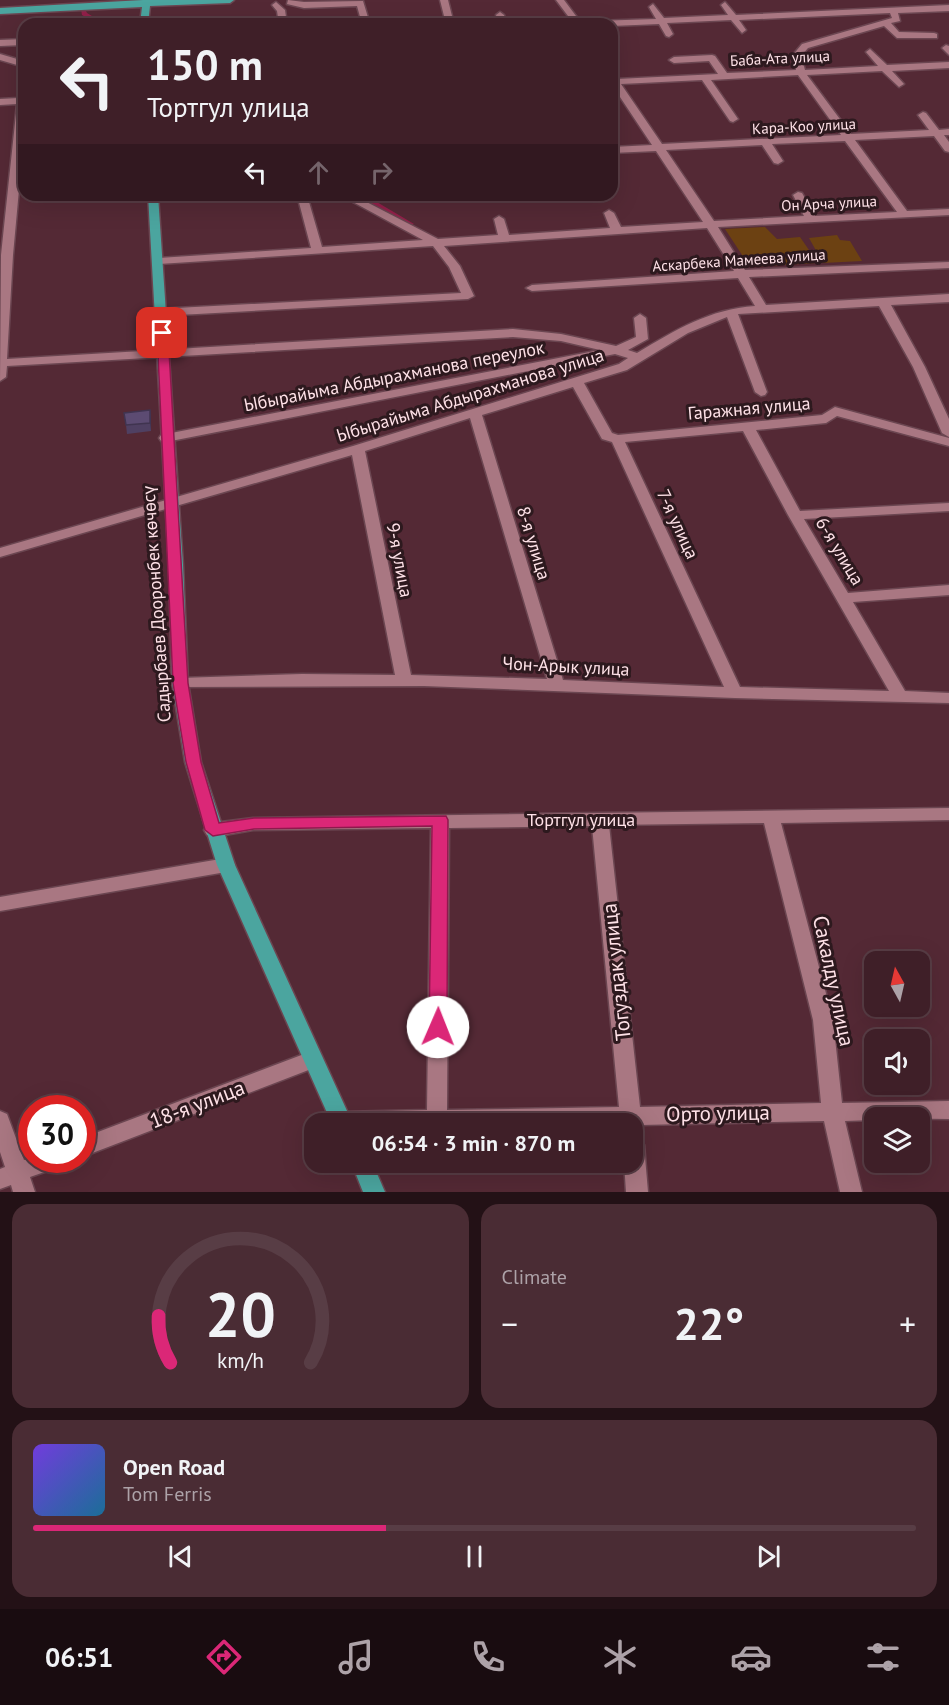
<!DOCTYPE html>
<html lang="en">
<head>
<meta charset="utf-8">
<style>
	:root { --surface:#3f1f28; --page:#4a2c34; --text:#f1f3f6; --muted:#ada2a8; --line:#583d45; --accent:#db2777 }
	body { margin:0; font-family:"PT Sans",sans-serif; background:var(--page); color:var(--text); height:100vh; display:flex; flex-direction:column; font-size:22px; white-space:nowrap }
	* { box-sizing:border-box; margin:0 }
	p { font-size:20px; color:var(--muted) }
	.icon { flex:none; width:33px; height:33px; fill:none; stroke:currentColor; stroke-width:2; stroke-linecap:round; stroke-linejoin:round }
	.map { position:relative; height:1192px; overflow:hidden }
	.sheet { display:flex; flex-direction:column; gap:12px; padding:12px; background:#231116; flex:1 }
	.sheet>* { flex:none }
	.top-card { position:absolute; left:18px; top:18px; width:600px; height:183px; border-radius:18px; box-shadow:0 6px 24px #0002,0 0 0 2px var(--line); background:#3f1f28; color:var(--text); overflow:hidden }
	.needle { width:39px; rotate:352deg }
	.tools { position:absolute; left:864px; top:951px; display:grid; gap:12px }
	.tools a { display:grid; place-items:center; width:66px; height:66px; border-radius:12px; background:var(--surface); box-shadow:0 6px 24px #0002,0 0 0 2px var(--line); font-size:30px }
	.speed { position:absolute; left:18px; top:1095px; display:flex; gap:12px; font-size:30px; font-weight:700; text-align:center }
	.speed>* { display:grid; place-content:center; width:78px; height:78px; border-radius:50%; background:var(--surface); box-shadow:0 6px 24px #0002,0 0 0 2px var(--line); line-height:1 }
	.speed .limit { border:9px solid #d22; background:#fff; color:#111 }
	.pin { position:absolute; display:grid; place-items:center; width:51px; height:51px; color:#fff; margin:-26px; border-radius:12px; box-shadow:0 3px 9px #0006 }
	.me { position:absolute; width:66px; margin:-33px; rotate:1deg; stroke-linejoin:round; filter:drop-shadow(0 0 4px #0008) }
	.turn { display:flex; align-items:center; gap:21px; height:126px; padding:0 30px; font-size:27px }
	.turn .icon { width:78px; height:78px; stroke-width:2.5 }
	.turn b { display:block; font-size:42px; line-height:51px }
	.lanes { display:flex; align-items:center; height:57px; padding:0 30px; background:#0003; justify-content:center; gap:30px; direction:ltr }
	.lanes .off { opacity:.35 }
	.big { font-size:45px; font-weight:700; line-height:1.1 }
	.sheet .card { flex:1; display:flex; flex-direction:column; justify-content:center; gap:9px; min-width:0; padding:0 21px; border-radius:18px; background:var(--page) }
	.sheet .dial { align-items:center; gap:0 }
	.dial svg { height:156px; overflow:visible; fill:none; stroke:var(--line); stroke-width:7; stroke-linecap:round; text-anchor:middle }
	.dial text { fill:var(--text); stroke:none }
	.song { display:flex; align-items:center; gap:18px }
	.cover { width:72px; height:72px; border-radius:9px; background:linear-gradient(135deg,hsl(260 70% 55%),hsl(200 70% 35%)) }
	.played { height:6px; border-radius:3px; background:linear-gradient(90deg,var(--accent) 40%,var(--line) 40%) }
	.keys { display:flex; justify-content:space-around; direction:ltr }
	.heat { display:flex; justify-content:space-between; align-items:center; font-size:33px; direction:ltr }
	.sheet .tiles { flex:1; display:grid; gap:12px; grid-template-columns:1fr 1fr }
	.card:last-child { grid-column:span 2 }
	.trip { position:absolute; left:304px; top:1113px; width:339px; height:60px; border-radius:18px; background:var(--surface); box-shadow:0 6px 24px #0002,0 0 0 2px var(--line); font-weight:700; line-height:60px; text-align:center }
	.tab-bar { display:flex; height:96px; justify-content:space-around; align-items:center; background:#190c10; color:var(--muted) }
	.tab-bar .icon { width:42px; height:42px }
	.tab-bar .selected { color:var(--accent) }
	.tab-bar b { font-size:27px; color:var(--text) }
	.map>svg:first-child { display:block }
</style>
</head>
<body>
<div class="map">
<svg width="949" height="1192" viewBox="0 0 949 1192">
	<rect width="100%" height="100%" fill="#542935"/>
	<g fill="#6c4112">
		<polygon points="765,227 777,239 800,237 818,263 750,267 725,229"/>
		<polygon points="837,235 840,240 850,241 862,261 823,263 809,238"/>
	</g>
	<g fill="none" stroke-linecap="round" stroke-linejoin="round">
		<g fill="#93204a" fill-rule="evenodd">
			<polygon points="81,9 85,9 87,13 105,24 98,24 82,15"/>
			<polygon points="356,195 365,195 414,224 407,226"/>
		</g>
		<defs>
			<g id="minor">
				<polygon points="288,0 304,2 363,1 370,24 362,24 357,6 304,8 287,4"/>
				<polygon points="440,0 448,0 454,24 446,24"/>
				<polygon points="556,0 564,0 582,24 574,24"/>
				<polygon points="276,2 285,10 287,24 279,24 277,11 272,5"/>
				<path d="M725 2 736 15 949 5V11L898 13 900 21 891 23 899 32 934 33 937 34V38H897L884 26 808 48 801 56 805 70 878 66 866 52 870 49 887 65 949 62V68L892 71 904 84 899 87 882 71 807 75 851 134 929 130 918 115 923 112 926 113 939 130 949 129V135H944L949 142V152L945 151 934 136 855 140 907 211 949 209V215L718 227 745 270 949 262V268L749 277 766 305 949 294V302L891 305 925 367 949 419V437L942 433 913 367 879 306 738 314 767 392 765 395 761 396 755 392 727 317 688 333 627 370 584 383 612 433 618 435 822 415 835 407 949 438V446L837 416 826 423 756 430 800 511 949 503V511L804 519 848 593 949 585V595L853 602 905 691 949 693V703L735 698 424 686 174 687 172 683 174 679 180 678 302 674 395 675 352 455 0 557V548L353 446 619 364 628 358 615 354 166 442 161 441 159 438 161 435 600 350 561 341 513 337 7 366 6 377 0 381 1 255 17 104 0 105V99L18 98 19 86 24 83V135L13 255 7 359 513 329 561 334 616 346 636 337 634 318 640 314 646 318 648 339 628 350 637 353C675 330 710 309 755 306L738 278 532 291 526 288 532 285 734 271 707 228 444 246 460 266 474 296 468 299 161 316 157 315V309L461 293 449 267 433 246 159 264 153 261 159 258 311 248 297 195H307L322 247 423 240 340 195H353L438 239 498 235 494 219 499 216 504 219 509 235 610 228 604 213 609 210 614 213 621 227 703 222 656 151 612 153V147L652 145 612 85V75L617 79 718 74 709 61 674 63 669 60 674 57 712 55 715 56 727 73 796 70 792 56 802 44 892 18 890 13 739 20 746 30 742 33 731 20 667 23 673 34 669 37 666 36 659 24 612 26 590 24 594 21 656 19 649 7 653 4 664 18 728 15 721 5ZM798 75 841 135 662 144 621 84 702 80 730 121 733 122 738 119 711 80ZM845 141 897 212 815 216 802 193 798 192 793 195 804 216 714 221 666 150 762 145 774 163 778 164 783 161 772 144ZM573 387 602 439 612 442 724 687 563 680 482 415ZM470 418 547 679 411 675 365 451ZM743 431 788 515 889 691 740 687 625 442Z"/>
				<polygon points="500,12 504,15 507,24 499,24 496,15"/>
				<polygon points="24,39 24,45 0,46 0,40"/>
				<polygon points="946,45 949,46 949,55 942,48"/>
				<polygon points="0,54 24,61 24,67 0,60"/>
				<path d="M949 808V820L781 823 833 1020 842 1103 949 1101V1119L874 1118V1120L845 1121 862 1192H840L824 1121 641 1125 638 1130 633 1132V1124H333L335 1115 342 1112 427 1110 431 828 253 830 213 837 207 835 204 830 207 825 213 823 253 818ZM764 823 813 1020 821 1103 640 1107 609 825ZM592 826 619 1107 447 1110 449 828Z"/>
				<polygon points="226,858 232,860 235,865 232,870 226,872 0,911 0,897"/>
				<polygon points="312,1051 319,1054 322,1060 319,1066 82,1157 82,1138"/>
				<polygon points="0,1111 7,1114 24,1160 32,1158 62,1160 59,1167 30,1177 35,1192 13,1192 11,1185 0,1189 0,1169 5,1167 0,1152"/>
				<polygon points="633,1136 640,1138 644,1145 648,1192 626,1192 624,1162 633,1162"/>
			</g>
			<g id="major">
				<polygon points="143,0 234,0 230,3 150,6 148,24 140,24 142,7 0,14 0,8"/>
				<polygon points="148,195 158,195 183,565 188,683 201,762 235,865 353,1124 332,1124 217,865 185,762 172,683 169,565"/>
				<polygon points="351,1162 372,1162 385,1192 363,1192"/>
			</g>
		</defs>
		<use href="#minor" stroke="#6b4651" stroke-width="3"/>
		<use href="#major" stroke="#6b4651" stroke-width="3"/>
		<use href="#minor" fill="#a97782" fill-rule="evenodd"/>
		<use href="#major" fill="#4ba59f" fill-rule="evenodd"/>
	</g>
	<polygon fill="#4f4062" points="150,410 151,419 151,431 127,434 126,425"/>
	<polygon fill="#403450" points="150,410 151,419 151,431 150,423"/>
	<polygon fill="#5c4b72" stroke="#403450" stroke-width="1.5" points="150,410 150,423 126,425 124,413"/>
	<polygon fill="#db2777" stroke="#8e194d" stroke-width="1.5" points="162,329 168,333 188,683 201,762 219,823 254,818 446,816 448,820 447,1027 444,1032 438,1035 431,1032 429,1027 432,826 254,829 213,836 205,830 186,762 173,683 157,333"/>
	<g text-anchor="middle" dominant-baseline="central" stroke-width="6" stroke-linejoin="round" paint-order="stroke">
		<g font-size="15" fill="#fee1e7" stroke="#2d191e">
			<text transform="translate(780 58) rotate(-3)">Баба-Ата улица</text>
			<text transform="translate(804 126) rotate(-3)">Кара-Коо улица</text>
			<text transform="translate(829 203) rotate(-3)">Он Арча улица</text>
			<text transform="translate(739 260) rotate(-4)">Аскарбека Мамеева улица</text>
		</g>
		<g font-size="18" fill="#fee1e7" stroke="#2d191e">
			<text transform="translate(394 376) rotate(-11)">Ыбырайыма Абдырахманова переулок</text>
			<text transform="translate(470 395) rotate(-17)">Ыбырайыма Абдырахманова улица</text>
			<text transform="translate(749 408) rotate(-5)">Гаражная улица</text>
			<text transform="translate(678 524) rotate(65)">7-я улица</text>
			<text transform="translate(534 543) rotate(73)">8-я улица</text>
			<text transform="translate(840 551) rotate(59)">6-я улица</text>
			<text transform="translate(400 560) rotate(79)">9-я улица</text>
			<text transform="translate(156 604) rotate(-94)">Садырбаев Дооронбек көчөсү</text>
			<text transform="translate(566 666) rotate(3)">Чон-Арык улица</text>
			<text x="581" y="819">Тортгул улица</text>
		</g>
		<g font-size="21" fill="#fee1e7" stroke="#2d191e">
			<text transform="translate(616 972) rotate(-96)">Тогуздак улица</text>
			<text transform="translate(834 981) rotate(78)">Сакалду улица</text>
			<text transform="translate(197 1104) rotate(-21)">18-я улица</text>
			<text transform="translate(718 1113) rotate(-1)">Орто улица</text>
		</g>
	</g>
</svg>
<div class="tools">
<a><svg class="needle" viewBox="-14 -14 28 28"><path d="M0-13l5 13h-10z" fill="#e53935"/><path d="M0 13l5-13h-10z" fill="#ada2a8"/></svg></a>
<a><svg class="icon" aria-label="sound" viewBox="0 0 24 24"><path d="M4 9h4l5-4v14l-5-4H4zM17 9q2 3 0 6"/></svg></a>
<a><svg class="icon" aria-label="layers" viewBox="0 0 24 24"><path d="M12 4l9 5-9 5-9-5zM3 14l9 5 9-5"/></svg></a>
</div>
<div class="speed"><div class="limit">30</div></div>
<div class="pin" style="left:162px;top:333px;background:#d93025"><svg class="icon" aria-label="arrive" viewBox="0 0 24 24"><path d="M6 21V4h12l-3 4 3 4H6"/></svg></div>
<svg class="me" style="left:438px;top:1027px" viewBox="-20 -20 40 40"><circle r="19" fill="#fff"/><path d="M0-13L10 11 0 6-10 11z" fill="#db2777"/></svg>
<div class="trip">06:54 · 3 min · 870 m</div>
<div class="top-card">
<div class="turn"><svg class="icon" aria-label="left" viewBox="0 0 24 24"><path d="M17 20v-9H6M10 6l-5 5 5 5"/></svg><div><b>150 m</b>Тортгул улица</div></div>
<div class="lanes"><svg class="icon" aria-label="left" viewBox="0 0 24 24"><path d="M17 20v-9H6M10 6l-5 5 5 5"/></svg><svg class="icon off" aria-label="ahead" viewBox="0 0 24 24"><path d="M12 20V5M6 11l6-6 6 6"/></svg><svg class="icon off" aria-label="right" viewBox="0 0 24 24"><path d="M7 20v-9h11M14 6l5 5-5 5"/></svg></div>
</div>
</div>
<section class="sheet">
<div class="tiles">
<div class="card dial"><svg viewBox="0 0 100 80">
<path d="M14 69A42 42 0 1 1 86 69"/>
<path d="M14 69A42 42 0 0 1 8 45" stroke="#db2777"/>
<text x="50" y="56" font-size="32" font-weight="700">20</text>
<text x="50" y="72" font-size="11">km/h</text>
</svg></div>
<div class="card"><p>Climate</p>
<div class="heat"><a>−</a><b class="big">22°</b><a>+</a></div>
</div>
<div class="card">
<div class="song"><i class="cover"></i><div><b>Open Road</b><p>Tom Ferris</p></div></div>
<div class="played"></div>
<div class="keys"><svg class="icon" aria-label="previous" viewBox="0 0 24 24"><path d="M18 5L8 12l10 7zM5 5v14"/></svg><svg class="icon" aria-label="pause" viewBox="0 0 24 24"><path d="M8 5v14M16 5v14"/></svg><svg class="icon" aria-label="next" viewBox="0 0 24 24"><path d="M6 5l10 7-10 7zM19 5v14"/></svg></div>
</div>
</div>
</section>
<nav class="tab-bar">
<b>06:51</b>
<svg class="icon selected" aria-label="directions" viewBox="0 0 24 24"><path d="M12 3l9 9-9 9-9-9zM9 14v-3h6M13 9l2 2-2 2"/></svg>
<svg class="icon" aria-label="music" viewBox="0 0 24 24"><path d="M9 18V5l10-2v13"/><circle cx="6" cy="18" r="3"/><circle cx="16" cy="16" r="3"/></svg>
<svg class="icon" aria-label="phone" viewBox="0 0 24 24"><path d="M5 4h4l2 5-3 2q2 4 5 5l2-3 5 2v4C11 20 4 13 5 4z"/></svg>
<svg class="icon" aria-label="climate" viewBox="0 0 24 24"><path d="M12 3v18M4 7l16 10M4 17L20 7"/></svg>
<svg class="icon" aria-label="car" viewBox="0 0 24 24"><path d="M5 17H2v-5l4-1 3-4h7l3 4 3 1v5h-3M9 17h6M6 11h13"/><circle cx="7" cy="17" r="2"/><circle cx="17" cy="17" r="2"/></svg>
<svg class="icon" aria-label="filters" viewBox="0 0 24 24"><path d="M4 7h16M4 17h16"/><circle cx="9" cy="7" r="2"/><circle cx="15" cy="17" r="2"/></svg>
</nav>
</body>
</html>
